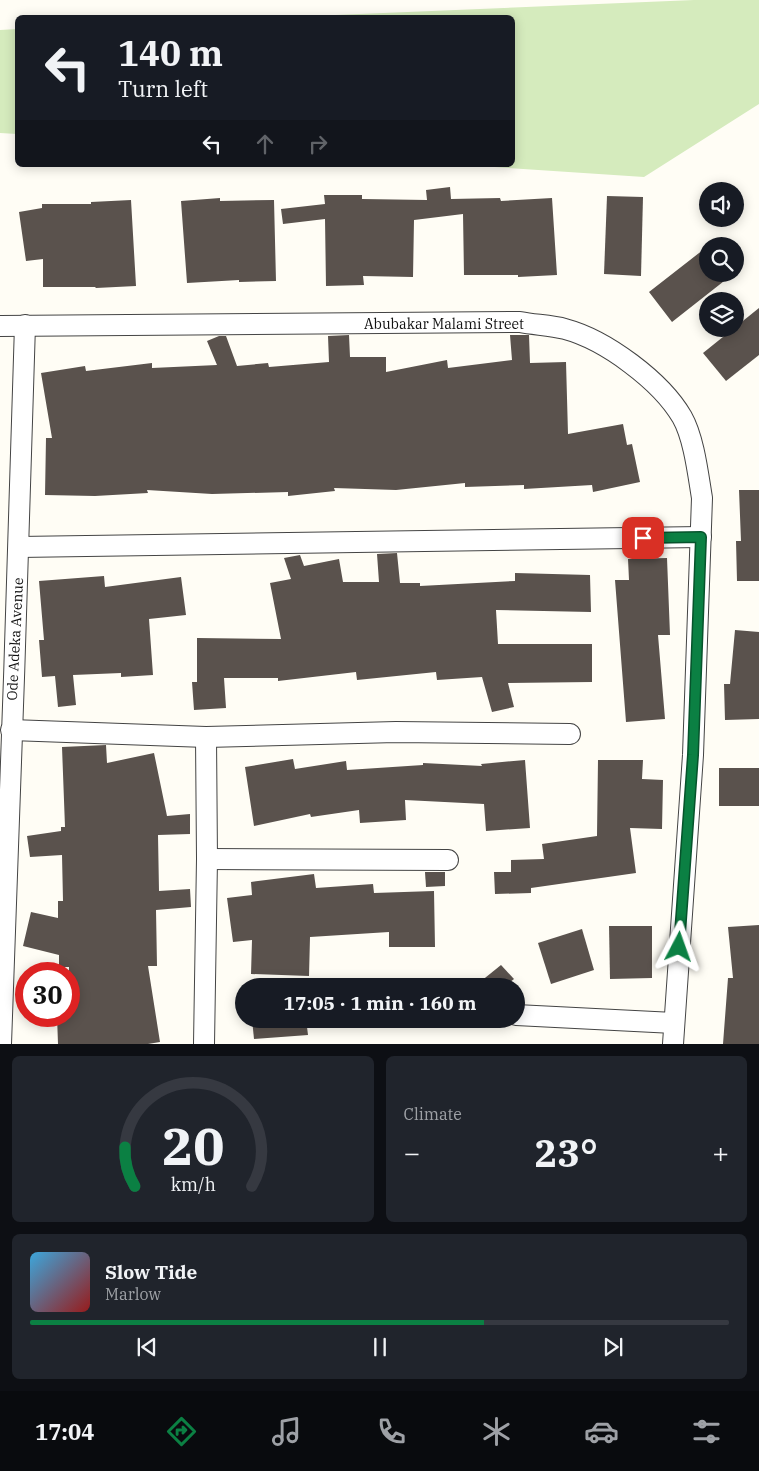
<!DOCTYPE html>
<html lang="en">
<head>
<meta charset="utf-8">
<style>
	:root { --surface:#171b24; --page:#20242c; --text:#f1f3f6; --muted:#9ea1a6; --line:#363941; --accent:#0b8043 }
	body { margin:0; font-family:"IBM Plex Serif",serif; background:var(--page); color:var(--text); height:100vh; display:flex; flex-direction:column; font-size:19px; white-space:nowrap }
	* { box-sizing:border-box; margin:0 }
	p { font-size:16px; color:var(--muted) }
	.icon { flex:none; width:28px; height:28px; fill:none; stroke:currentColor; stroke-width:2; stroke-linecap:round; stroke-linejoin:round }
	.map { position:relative; height:1044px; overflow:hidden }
	.drawer { display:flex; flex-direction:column; gap:12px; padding:12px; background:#0d0f14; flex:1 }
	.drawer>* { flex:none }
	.guide { position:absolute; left:15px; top:15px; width:500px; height:152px; border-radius:8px; box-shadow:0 2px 12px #0003; background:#171b24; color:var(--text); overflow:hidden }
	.tools { position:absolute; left:699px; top:182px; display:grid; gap:10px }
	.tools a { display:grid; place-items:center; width:45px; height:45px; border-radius:50%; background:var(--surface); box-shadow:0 2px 12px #0003; font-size:25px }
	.speed { position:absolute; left:15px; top:962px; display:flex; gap:10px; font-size:25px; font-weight:700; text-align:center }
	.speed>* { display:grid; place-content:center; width:65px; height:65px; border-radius:50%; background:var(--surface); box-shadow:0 2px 12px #0003; line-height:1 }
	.speed .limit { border:8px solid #d22; background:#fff; color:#111 }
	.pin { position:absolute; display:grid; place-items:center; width:42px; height:42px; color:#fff; margin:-21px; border-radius:10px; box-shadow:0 2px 8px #0006 }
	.me { position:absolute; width:55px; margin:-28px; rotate:4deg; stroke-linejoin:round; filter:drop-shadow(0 0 4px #0008) }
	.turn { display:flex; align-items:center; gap:18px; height:105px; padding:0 20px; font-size:22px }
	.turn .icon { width:65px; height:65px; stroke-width:2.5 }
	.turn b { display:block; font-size:35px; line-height:42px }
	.lanes { display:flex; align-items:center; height:48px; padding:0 20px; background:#0003; justify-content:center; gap:25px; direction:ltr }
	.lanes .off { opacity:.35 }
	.big { font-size:38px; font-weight:700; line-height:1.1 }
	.drawer .tile { flex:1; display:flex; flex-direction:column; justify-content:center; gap:8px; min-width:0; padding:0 18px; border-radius:8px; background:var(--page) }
	.drawer .dial { align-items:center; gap:0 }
	.dial svg { height:130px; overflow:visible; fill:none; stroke:var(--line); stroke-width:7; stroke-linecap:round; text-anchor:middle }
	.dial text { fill:var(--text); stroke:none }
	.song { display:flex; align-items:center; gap:15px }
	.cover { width:60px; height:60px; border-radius:8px; background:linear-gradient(135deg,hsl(200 70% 55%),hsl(0 70% 35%)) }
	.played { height:5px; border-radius:2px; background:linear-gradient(90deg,var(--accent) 65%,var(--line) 65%) }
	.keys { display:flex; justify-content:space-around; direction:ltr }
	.heat { display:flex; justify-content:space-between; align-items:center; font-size:28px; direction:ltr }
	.drawer .tiles { flex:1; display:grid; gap:12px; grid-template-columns:1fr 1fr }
	.tile:last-child { grid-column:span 2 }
	.trip { position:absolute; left:235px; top:978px; width:290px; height:50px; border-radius:25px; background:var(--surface); box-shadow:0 2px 12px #0003; font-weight:700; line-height:50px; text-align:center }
	.tab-bar { display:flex; height:80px; justify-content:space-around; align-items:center; background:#090b0e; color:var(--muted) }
	.tab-bar .icon { width:35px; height:35px }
	.tab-bar .active { color:var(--accent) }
	.tab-bar b { font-size:22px; color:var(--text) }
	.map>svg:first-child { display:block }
</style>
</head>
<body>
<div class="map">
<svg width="759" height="1044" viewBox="0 0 759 1044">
	<rect width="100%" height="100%" fill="#fffdf5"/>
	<g fill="#d5ebbd">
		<polygon points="694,0 759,0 759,104 644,177 464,165 512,165 512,18 287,17"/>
		<polygon points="17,29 17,134 0,133 0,30"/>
	</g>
	<g fill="#5a524d">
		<polygon points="450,187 451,199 500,198 501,201 552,198 557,275 518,277 518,275 464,275 463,214 414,220 413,277 363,276 364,285 326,286 325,219 283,224 281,209 325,204 324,195 362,195 362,199 427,200 426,190"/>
		<polygon points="607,196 643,197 641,276 604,274"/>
		<polygon points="220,198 220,201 274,200 276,281 239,282 239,280 187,283 181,201"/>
		<polygon points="131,200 136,286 96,288 95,287 43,287 43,259 26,261 19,212 42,208 42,204 91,204 91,202"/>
		<polygon points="708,246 708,274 733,274 672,322 649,292"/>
		<polygon points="759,308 759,355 726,381 703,353"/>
		<polygon points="349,335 350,357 386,357 386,372 447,360 448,368 512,360 510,335 529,335 530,363 566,362 568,434 623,424 627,445 632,444 640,482 593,492 592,485 524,489 524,485 465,487 465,483 396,490 334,488 335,491 288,496 288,492 212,494 147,490 148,493 95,496 45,495 46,438 52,438 41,373 85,366 86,371 152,363 152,368 217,365 207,341 219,336 226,336 237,366 268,363 269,367 329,362 328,336"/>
		<polygon points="739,490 759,490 759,581 737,581 736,541 741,541"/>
		<polygon points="397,553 400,583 420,583 420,586 515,581 515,573 590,575 591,612 496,610 498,644 592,644 592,682 508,683 514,707 492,712 482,677 437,680 436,672 357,680 356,672 278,681 278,678 224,678 226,708 194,710 192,682 197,682 197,638 281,639 270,583 291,579 284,558 300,555 304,566 339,559 343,582 379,582 377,554"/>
		<polygon points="667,558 670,635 658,635 665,719 626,722 615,580 629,580 628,559"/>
		<polygon points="104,576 105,587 181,577 186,615 149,619 153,675 121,677 121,673 73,675 76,705 58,707 55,676 42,677 39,640 44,640 39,581"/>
		<polygon points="735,630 759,632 759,719 725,720 724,684 730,684"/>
		<polygon points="106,745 107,763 154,753 167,816 190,814 190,834 158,835 159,891 190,889 191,907 156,910 157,966 148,966 160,1042 148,1044 58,1044 57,1016 69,1016 69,967 59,967 59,955 23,946 31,912 58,918 58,901 63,901 62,855 30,857 27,836 61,831 61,827 65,827 62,747"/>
		<polygon points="293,759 295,769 346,761 347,770 423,765 423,763 482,766 481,764 525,760 530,828 486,831 484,804 405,800 406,820 360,823 359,810 311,817 310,814 254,826 245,767"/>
		<polygon points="598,760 643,760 642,779 663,780 662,829 630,828 636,873 531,888 531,893 495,894 494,872 511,872 511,860 544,859 542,844 597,836"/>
		<rect x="719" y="768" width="40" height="38"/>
		<polygon points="425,872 445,872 445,886 426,887"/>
		<polygon points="314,874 316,888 373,884 374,893 434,891 435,947 389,947 389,932 310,937 309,976 251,974 252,940 233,942 227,898 252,895 251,882"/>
		<polygon points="759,925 759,1044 723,1044 728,978 733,978 728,927"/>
		<polygon points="609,926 652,926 652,978 610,979"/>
		<polygon points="582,929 594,970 551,984 538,943"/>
		<polygon points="501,965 514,979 505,986 475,986"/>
		<polygon points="252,1019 306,1019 308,1035 254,1039"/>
	</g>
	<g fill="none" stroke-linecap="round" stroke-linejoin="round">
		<defs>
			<g id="street">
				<path d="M0 326 520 322C535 325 551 325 565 329 606 340 661 381 682 417 694 438 698 474 702 498L693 755 673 1044"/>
				<polyline points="19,547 701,537"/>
				<polyline points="11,730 206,737 396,732 570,734"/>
				<polyline points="207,859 448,860"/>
				<polyline points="516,1015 674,1023"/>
				<path d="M1 1044C9 804 19 565 25 325"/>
				<polyline points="204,1044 207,859 206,737"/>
			</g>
		</defs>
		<use href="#street" stroke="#444" stroke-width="22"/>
		<use href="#street" stroke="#fff" stroke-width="20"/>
	</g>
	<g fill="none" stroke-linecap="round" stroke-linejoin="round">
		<defs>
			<polyline id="route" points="643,538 701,537 693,755 679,947"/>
		</defs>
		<use href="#route" stroke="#07532c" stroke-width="12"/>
		<use href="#route" stroke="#0b8043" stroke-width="9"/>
	</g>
	<g text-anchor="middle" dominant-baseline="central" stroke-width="5" stroke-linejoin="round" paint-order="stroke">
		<g font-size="14" fill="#111" stroke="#fff">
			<text x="444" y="324">Abubakar Malami Street</text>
			<text transform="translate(15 639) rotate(-87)">Ode Adeka Avenue</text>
		</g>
	</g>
</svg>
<div class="tools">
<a><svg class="icon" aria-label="sound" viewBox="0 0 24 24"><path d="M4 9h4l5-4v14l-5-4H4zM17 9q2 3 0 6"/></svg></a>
<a><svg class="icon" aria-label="search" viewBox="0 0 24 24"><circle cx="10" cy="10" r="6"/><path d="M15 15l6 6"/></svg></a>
<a><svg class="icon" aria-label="layers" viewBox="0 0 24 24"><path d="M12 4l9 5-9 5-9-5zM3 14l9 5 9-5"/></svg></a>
</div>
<div class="speed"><div class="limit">30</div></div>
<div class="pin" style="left:643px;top:538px;background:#d93025"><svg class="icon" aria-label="arrive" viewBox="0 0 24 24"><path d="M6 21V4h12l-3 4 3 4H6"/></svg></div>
<svg class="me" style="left:679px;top:947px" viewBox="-20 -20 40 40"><path d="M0-17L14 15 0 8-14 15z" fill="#0b8043" stroke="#fff" stroke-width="4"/></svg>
<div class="trip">17:05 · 1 min · 160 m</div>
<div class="guide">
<div class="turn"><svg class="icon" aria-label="left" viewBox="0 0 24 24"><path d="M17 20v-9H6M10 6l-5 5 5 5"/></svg><div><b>140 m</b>Turn left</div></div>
<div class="lanes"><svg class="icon" aria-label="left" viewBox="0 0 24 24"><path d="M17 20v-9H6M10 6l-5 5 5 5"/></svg><svg class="icon off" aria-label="ahead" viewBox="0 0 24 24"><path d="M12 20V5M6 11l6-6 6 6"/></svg><svg class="icon off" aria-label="right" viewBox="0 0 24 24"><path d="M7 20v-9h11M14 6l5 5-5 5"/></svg></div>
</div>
</div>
<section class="drawer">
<div class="tiles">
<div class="tile dial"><svg viewBox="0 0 100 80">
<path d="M14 69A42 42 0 1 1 86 69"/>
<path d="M14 69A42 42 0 0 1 8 45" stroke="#0b8043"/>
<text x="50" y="56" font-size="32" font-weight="700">20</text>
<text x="50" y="72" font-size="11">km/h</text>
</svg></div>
<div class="tile"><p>Climate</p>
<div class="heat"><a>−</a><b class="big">23°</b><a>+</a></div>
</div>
<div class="tile">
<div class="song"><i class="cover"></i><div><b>Slow Tide</b><p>Marlow</p></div></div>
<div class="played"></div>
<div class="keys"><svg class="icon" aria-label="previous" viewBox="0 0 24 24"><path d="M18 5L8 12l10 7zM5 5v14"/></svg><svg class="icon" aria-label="pause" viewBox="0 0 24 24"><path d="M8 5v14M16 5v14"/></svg><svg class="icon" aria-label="next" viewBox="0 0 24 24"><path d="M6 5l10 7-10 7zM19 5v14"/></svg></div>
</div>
</div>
</section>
<nav class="tab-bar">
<b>17:04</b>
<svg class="icon active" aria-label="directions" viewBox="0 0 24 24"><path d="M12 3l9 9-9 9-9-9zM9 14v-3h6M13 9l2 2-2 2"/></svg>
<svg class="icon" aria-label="music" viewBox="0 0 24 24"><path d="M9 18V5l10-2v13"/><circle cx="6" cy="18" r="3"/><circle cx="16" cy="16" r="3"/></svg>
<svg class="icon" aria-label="phone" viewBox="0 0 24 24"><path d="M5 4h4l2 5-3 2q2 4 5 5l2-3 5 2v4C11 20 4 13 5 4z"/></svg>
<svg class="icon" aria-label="climate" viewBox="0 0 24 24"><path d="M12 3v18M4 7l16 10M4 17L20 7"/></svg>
<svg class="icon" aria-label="car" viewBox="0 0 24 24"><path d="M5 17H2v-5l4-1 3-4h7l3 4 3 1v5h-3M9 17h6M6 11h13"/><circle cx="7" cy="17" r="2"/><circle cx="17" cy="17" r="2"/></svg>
<svg class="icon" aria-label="filters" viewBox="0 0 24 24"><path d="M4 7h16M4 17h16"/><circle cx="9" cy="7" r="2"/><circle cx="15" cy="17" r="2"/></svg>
</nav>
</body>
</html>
